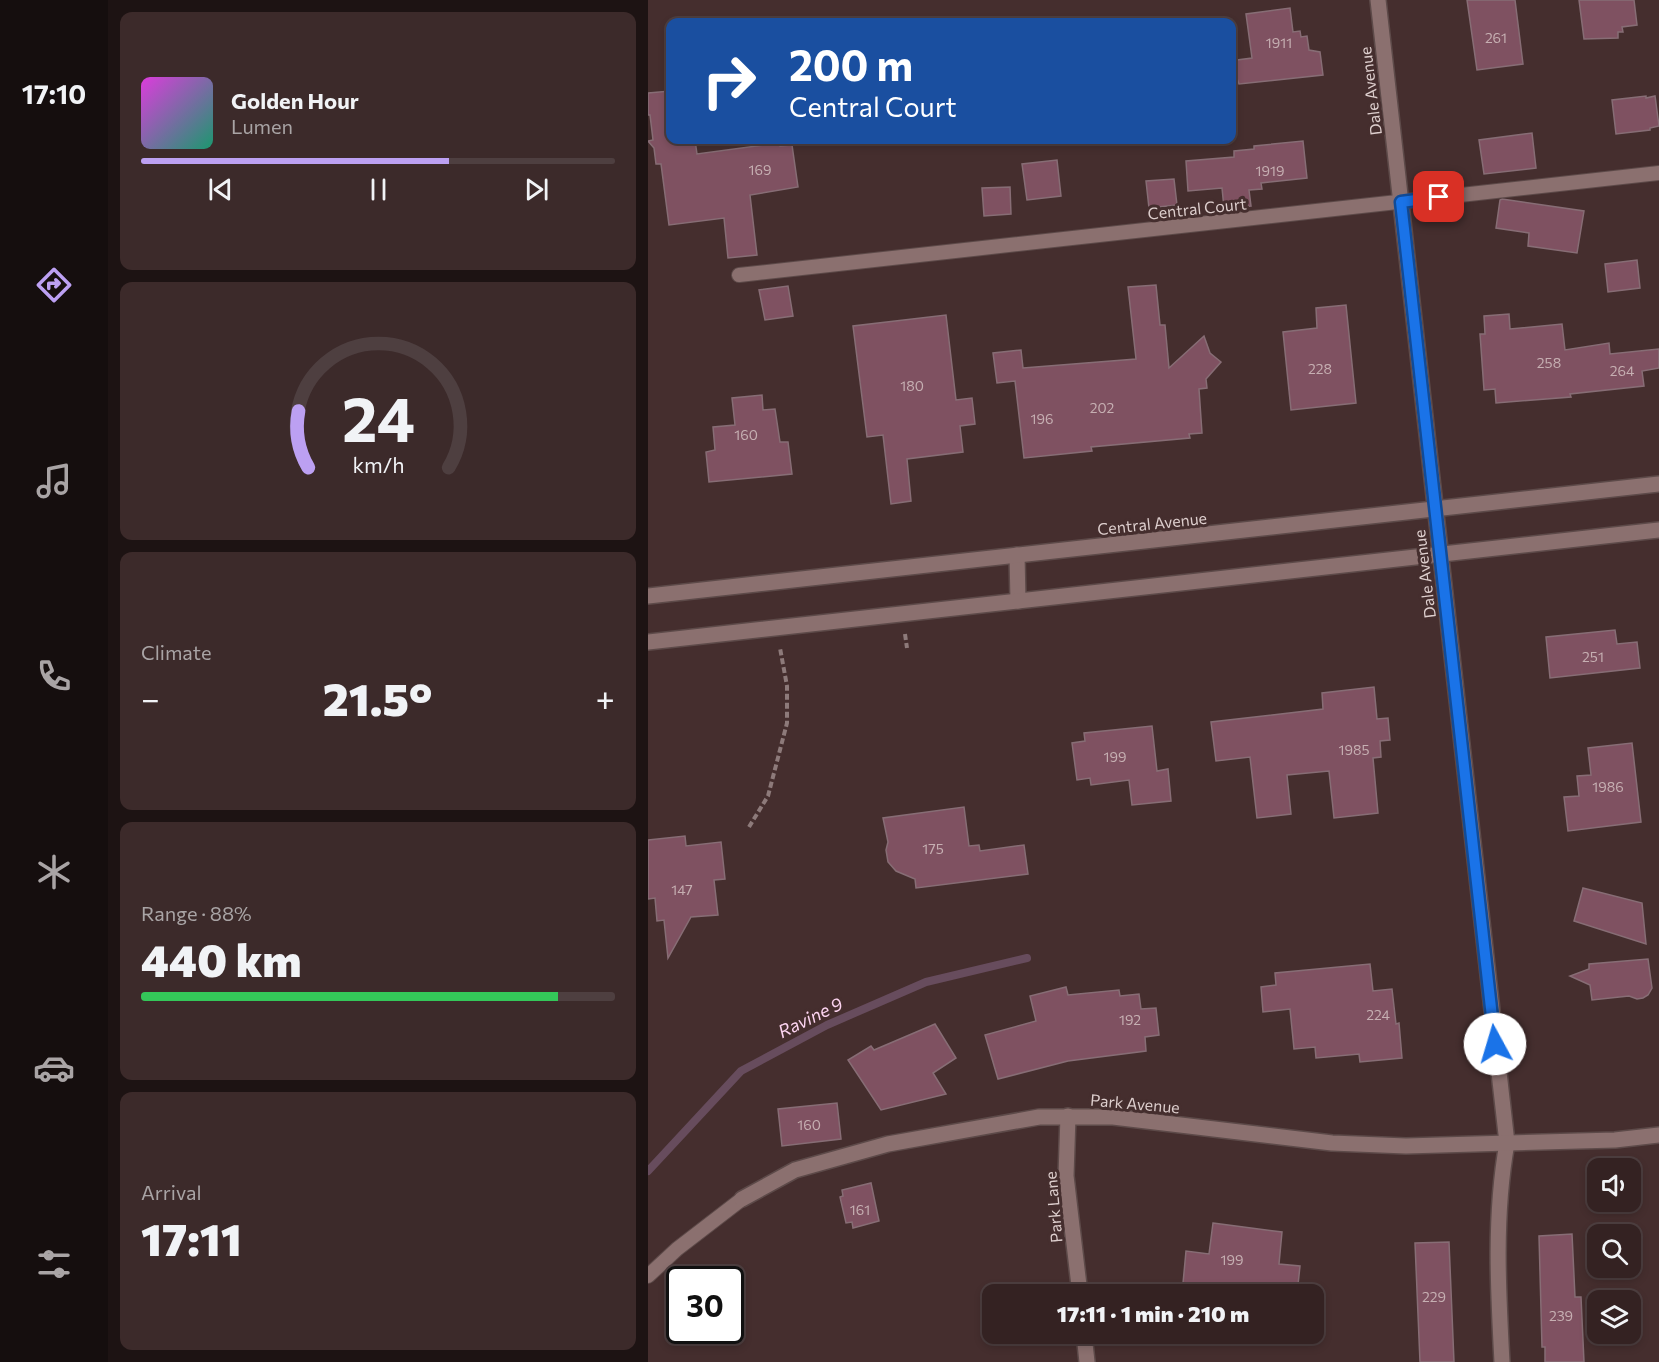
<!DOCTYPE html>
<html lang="en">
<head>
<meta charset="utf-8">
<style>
	:root { --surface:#342222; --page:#3c2a2a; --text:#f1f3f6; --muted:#a9a4a5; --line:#4e3f40; --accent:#bca0f2 }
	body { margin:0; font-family:Commissioner,sans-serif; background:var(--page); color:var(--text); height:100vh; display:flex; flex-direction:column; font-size:22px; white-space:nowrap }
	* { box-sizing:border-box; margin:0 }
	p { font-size:20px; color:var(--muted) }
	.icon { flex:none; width:33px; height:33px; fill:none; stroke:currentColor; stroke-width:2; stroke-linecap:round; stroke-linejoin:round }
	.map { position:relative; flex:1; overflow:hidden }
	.side { display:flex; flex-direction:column; gap:12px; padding:12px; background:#1d1313; width:540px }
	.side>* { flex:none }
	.top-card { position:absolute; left:18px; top:18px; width:570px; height:126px; border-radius:12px; box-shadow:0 3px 9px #0003,0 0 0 2px var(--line); background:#1a4fa0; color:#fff; overflow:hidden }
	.buttons { position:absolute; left:939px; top:1158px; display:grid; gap:12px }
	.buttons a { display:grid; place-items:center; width:54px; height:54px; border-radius:12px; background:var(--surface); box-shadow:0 3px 9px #0003,0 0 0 2px var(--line); font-size:30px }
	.speed { position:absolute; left:18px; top:1266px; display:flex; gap:12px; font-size:30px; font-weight:700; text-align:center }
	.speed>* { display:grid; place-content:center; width:78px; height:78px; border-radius:50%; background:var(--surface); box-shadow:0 3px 9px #0003,0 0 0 2px var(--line); line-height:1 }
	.speed .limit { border:3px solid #111; border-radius:9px; background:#fff; color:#111 }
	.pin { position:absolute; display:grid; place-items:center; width:51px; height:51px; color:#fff; margin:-26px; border-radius:12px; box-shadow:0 3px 9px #0006 }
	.me { position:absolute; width:66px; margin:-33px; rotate:354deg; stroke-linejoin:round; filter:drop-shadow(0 0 4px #0008) }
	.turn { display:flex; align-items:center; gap:21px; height:126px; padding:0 24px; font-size:27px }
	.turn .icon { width:78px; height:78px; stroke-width:2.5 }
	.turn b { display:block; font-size:42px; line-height:51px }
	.big { font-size:45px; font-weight:800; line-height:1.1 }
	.side .card { flex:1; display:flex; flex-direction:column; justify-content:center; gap:9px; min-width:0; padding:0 21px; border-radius:12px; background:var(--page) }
	.side .dial { align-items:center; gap:0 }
	.dial svg { height:156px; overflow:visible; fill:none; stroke:var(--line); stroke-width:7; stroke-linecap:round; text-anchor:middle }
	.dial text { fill:var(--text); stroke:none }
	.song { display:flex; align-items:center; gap:18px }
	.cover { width:72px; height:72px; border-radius:9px; background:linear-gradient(135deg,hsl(300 70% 55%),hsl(160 70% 35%)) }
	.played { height:6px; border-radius:3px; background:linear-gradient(90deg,var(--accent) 65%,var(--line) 65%) }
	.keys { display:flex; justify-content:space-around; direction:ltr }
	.heat { display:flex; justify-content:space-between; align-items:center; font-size:33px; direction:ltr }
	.charge { height:9px; border-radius:4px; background:linear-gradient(90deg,#34c759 88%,var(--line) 0) }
	.trip { position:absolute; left:334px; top:1284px; width:342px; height:60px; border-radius:12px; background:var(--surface); box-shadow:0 3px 9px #0003,0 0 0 2px var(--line); font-weight:800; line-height:60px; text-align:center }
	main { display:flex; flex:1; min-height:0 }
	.menu { display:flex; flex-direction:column; width:108px; justify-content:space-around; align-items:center; background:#150e0e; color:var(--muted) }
	.menu .icon { width:42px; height:42px }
	.menu .on { color:var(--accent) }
	.menu b { font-size:27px; color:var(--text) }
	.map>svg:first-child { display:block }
</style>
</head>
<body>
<main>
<nav class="menu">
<b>17:10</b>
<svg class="icon on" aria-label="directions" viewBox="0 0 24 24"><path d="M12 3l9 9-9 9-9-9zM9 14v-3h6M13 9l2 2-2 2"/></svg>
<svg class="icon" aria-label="music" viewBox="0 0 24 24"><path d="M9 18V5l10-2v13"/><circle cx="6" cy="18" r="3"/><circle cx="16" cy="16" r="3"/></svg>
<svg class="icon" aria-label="phone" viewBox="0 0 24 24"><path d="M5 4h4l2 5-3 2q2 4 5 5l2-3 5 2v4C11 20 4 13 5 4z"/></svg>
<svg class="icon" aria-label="climate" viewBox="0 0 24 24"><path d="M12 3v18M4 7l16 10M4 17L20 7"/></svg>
<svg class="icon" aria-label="car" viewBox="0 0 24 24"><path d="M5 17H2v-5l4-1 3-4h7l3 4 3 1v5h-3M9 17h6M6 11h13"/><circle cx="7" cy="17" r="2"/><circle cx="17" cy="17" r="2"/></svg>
<svg class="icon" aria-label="filters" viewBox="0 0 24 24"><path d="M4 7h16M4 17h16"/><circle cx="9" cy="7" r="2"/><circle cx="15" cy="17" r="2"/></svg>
</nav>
<section class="side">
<div class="card">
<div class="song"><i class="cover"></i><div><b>Golden Hour</b><p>Lumen</p></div></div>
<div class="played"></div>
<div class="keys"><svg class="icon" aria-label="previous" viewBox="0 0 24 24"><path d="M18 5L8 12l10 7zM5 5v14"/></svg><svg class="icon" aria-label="pause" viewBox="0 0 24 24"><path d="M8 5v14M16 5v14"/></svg><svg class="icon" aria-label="next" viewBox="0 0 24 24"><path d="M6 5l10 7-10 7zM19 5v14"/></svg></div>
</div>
<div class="card dial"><svg viewBox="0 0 100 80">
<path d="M14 69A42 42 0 1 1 86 69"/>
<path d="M14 69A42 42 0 0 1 9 40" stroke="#bca0f2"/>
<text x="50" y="56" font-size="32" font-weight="700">24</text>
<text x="50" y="72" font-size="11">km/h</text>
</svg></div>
<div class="card"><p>Climate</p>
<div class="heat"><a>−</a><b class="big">21.5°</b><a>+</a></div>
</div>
<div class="card"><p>Range · 88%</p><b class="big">440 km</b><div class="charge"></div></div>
<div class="card"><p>Arrival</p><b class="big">17:11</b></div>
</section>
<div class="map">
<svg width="1011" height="1362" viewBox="0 0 1011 1362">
	<rect width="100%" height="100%" fill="#452e2e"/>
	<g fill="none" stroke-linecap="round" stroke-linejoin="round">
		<polyline stroke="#674c5d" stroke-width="8" points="0,1171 93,1071 179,1025 278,982 379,958"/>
	</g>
	<g fill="#7f5161" stroke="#876d75" stroke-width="1.5">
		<polygon points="819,0 867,0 875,64 829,70"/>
		<polygon points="931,0 986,0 989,25 974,27 975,32 970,32 970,38 936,39"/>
		<polygon points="642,8 645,32 652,31 653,37 659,36 661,50 672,52 675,75 591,84 586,70 589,60 604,58 598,14"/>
		<polygon points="22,91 22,140 47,140 49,154 131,143 132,146 144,145 150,187 102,195 109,255 80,258 76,218 21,225 13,164 8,164 6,148 0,141 5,140 2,115 0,115 0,93"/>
		<polygon points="998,96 998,98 1007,96 1011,126 1002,128 1002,130 968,134 964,100"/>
		<polygon points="884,133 888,168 836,174 831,140"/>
		<polygon points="655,141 659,178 613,183 614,189 601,190 603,206 576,208 574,188 540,191 538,161 586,157 586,151 606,149 606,146"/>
		<polygon points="409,160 413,196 379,200 374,164"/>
		<polygon points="526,179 529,205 501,208 498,181"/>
		<polygon points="362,187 363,214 336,216 334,188"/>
		<polygon points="854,199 936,211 929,253 880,246 881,233 848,228 852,200"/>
		<polygon points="989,260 992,288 960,292 957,264"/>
		<polygon points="508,285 512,325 517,325 521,368 556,336 562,353 573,362 558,379 559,388 551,389 554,433 541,434 542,438 443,447 444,451 376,458 367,381 349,383 345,353 373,350 375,368 488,359 480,287"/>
		<polygon points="140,286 145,316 117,320 111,290"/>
		<polygon points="698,305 708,403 643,410 635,332 669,328 668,308"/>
		<polygon points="861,314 862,329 914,324 917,350 961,343 962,354 1011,349 1011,368 994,371 996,386 922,394 923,397 848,403 847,389 836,390 832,334 837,334 836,316"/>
		<polygon points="298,315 308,400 324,398 327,424 312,426 315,452 259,459 263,501 243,504 235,435 219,437 205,326"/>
		<polygon points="114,395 115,410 127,409 132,442 140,442 144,474 61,482 58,452 67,450 65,427 87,425 84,398"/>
		<polygon points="967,630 969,644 989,642 992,668 902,678 898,637"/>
		<polygon points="726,687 729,719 740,718 742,740 732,741 733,757 725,758 730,813 686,818 681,771 639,775 643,814 609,818 602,757 568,761 563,722 675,709 674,693"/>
		<polygon points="504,726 509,771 520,769 523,801 484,805 481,780 443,785 442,778 429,780 424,743 437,741 436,733"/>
		<polygon points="984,743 993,822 920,831 916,797 931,796 929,776 943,775 940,748"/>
		<polygon points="316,807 321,846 331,845 332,851 376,845 380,874 268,888 267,879 248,871 240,862 238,850 240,842 235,818"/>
		<polygon points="37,836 38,846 73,842 77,879 66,880 70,915 43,917 20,958 16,920 9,921 7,898 0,899 0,840"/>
		<polygon points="935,888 994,903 998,944 926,921"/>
		<polygon points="1000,959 1004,988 1000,995 995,998 989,999 981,996 944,1000 942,985 922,976 941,969 941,964"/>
		<polygon points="722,964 725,991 744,989 748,1024 751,1023 754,1058 712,1062 711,1054 668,1058 667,1047 646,1049 642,1009 615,1012 613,987 628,985 627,973"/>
		<polygon points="418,987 420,995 471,990 472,996 491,994 493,1009 508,1008 511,1035 497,1037 498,1051 420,1061 350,1079 337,1035 388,1021 382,996"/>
		<polygon points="287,1024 308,1058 285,1073 298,1094 233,1110 200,1060 223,1046 226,1050"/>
		<polygon points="189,1103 193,1139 134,1146 130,1109"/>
		<polygon points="223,1183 231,1221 205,1228 204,1222 198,1223 192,1197 195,1196 194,1190"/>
		<polygon points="565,1223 634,1232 631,1264 652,1266 649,1294 588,1294 558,1291 557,1294 534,1294 538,1251 561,1254"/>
		<polygon points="924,1234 927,1297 933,1297 936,1362 897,1362 897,1347 894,1347 891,1236"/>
		<polygon points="801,1242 806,1362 772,1362 767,1243"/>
	</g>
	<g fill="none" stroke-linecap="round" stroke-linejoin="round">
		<defs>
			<g id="service">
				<polyline points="91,275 1011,173"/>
				<polyline points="0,1276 29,1249 94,1199"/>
			</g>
			<g id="minor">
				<path d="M730 0 859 1143C846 1215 850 1289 854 1362"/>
				<polyline points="369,555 370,601"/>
				<polyline points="0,596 1011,484"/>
				<polyline points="0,642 1011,530"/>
				<polyline points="420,1116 418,1176 432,1294"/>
				<polyline points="94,1199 147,1170 240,1144 391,1117 465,1117 684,1143 758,1146 967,1140 1011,1135"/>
				<polyline points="436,1334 439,1362"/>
			</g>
		</defs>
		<use href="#service" stroke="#5d4a49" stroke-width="16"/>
		<use href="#minor" stroke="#5d4a49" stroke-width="18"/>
		<g stroke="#8d7a7a" stroke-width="4" stroke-dasharray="6 3" stroke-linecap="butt">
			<polyline points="257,634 259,648"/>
			<polyline points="101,827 120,796 139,723 139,686 132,648"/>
		</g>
		<use href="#service" stroke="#8b706f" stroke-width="14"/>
		<use href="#minor" stroke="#8b706f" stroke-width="15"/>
	</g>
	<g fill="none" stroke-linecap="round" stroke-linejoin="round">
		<defs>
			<polyline id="route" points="791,197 753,202 847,1044"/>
		</defs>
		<use href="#route" stroke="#114b97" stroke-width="15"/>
		<use href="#route" stroke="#1a73e8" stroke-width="10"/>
	</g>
	<g text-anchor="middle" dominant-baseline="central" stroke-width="6" stroke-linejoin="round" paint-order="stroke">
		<g font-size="14" fill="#c6afb2">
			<text x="848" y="37">261</text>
			<text x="631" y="42">1911</text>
			<text x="112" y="169">169</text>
			<text x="622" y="170">1919</text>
			<text x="901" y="362">258</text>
			<text x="672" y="368">228</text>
			<text x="974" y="370">264</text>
			<text x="264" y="385">180</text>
			<text x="454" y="407">202</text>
			<text x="394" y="418">196</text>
			<text x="98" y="434">160</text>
			<text x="945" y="656">251</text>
			<text x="706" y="749">1985</text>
			<text x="467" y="756">199</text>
			<text x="960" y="786">1986</text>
			<text x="285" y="848">175</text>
			<text x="34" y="889">147</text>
			<text x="730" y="1014">224</text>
			<text x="482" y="1019">192</text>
			<text x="161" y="1124">160</text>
			<text x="212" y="1209">161</text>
			<text x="584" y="1259">199</text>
			<text x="786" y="1296">229</text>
			<text x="913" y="1315">239</text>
		</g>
		<g font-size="16" fill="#ddcecd" stroke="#452e2e">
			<text transform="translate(722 91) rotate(-97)">Dale Avenue</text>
			<text transform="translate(549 208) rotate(-6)">Central Court</text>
			<text transform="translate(504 523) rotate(-6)">Central Avenue</text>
			<text transform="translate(776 574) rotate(-97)">Dale Avenue</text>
			<text transform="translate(487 1103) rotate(5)">Park Avenue</text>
			<text transform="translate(405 1207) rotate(-95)">Park Lane</text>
		</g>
		<g font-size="18" font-style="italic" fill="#fcd4f0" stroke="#452e2e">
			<text transform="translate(162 1017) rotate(-26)">Ravine 9</text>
		</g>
	</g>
</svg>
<div class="buttons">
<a><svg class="icon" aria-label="sound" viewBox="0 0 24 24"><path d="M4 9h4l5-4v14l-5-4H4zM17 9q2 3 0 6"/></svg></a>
<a><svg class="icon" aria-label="search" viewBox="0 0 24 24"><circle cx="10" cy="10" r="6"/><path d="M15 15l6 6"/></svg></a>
<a><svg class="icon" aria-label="layers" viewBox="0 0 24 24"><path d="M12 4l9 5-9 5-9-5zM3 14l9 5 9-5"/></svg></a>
</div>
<div class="speed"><div class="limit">30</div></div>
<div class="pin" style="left:791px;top:197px;background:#d93025"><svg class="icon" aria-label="arrive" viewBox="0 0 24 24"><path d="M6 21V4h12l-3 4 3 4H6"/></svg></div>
<svg class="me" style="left:847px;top:1044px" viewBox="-20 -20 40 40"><circle r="19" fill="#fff"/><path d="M0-13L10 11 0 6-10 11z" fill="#1a73e8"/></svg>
<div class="trip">17:11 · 1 min · 210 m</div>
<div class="top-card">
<div class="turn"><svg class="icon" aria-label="right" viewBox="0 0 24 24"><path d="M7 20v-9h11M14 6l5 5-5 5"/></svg><div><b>200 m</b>Central Court</div></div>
</div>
</div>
</main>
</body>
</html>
